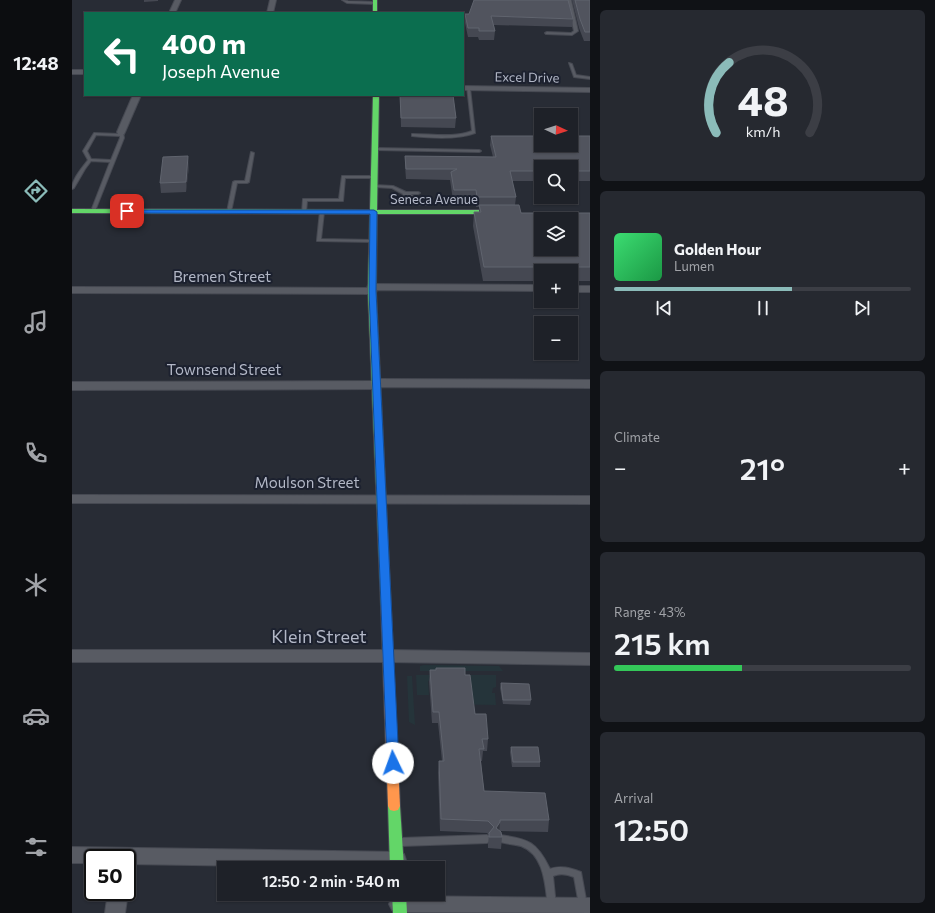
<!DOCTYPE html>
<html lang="en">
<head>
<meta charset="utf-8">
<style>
	:root { --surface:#1e2128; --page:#262930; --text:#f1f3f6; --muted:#a1a3a8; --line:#3c3e45; --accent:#8bbbb9 }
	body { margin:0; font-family:Commissioner,sans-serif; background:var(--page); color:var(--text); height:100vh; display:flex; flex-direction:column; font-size:15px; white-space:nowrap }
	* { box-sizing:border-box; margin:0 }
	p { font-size:13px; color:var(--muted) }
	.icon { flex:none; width:22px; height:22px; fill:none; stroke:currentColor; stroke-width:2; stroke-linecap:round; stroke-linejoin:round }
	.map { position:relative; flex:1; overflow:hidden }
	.side { display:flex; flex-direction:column; gap:10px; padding:10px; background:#101216; width:345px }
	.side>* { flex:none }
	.banner { position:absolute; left:12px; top:12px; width:380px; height:84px; border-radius:0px; box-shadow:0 1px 3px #0004,0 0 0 1px var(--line); background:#0b6e4f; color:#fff; overflow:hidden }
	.needle { width:26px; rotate:93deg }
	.fabs { position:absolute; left:462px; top:108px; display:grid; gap:8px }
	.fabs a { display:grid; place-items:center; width:44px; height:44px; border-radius:0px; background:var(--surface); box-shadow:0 1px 3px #0004,0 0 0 1px var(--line); font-size:20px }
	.speed { position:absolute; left:12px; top:849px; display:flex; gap:8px; font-size:20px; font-weight:700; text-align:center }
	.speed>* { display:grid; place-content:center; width:52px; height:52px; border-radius:50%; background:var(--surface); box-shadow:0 1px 3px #0004,0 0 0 1px var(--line); line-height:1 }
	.speed .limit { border:2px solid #111; border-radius:6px; background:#fff; color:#111 }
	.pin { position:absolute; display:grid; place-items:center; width:34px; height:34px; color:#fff; margin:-17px; border-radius:8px; box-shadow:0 2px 6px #0006 }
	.me { position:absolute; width:44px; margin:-22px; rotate:357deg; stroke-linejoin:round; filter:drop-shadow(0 0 3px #0008) }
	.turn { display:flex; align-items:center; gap:14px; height:84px; padding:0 12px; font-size:18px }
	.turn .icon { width:52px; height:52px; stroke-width:2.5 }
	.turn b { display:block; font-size:28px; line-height:34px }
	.big { font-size:30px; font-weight:600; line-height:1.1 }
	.side .tile { flex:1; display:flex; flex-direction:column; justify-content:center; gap:6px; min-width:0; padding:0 14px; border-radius:6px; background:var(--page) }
	.side .dial { align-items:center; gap:0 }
	.dial svg { height:104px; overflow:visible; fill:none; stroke:var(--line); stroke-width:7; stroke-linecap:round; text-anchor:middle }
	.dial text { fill:var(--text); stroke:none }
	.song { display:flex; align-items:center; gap:12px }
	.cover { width:48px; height:48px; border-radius:6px; background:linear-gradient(135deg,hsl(140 70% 55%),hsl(140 70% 35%)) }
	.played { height:4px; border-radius:2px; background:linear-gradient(90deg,var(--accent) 60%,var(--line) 60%) }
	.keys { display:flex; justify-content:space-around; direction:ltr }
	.heat { display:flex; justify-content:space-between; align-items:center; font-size:22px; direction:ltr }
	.charge { height:6px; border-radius:3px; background:linear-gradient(90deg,#34c759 43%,var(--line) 0) }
	.trip { position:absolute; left:145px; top:861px; width:228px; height:40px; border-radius:0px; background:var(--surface); box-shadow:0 1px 3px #0004,0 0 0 1px var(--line); font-weight:600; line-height:40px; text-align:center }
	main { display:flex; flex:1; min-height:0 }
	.tabs { display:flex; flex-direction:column; width:72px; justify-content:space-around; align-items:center; background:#0c0d10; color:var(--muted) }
	.tabs .icon { width:28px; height:28px }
	.tabs .selected { color:var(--accent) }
	.tabs b { font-size:18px; color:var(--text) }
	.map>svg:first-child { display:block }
</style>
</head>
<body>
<main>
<nav class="tabs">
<b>12:48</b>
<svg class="icon selected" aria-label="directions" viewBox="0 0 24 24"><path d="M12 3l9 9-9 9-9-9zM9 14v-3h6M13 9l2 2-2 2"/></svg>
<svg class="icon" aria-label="music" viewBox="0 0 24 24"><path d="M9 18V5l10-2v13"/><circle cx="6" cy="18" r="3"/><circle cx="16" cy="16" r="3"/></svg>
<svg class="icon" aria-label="phone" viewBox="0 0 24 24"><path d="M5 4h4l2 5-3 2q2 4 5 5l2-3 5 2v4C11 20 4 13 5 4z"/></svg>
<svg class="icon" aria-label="climate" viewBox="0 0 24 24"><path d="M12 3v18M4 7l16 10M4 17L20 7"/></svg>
<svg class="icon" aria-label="car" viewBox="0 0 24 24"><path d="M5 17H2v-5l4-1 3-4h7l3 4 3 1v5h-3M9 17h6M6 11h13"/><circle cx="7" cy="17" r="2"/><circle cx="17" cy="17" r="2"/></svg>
<svg class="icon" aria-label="filters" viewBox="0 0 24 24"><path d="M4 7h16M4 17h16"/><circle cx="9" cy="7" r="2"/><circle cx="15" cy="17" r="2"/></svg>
</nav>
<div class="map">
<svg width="518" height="913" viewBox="0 0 518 913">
	<rect width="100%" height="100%" fill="#282c35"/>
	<g fill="#25343a">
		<polygon points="352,665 427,666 431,671 348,671 348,666"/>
		<polygon points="344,675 424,675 424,687 421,688 420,693 423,693 424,705 367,704 363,680 356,681 357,695 345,695"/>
		<polygon points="335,676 340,676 343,725 337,722"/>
	</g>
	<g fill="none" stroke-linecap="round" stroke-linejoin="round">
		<defs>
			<g id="lane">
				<polygon points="270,0 276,1 303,2 305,3 303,4 275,3"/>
				<polygon points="495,0 499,0 506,31 500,35 474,34 473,33 475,32 499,33 502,31"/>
				<polygon points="497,63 500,64 504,75 518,77 518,79 502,77"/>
				<path d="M395 87 398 88 403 133C385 140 359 138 340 136V134H341C360 134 382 138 400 131Z"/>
				<path d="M48 131 51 132 52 138 23 211 21 212H19V211L38 162 19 161 13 169 2 188 0 189C0 179 10 168 16 160L11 151 22 133 47 134ZM24 135 48 136V138L39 160 19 159 15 151Z"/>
				<polygon points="303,148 407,150 409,151 407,152 304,150 302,149"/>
				<polygon points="179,152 182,153 177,182 175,183 165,183 159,212 159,213 155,213 155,212 161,182 163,181 173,181"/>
				<polygon points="270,176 303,176 305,177 303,178 273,178 271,201 235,201 234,212 234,213 230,213 231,199 267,199"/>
				<polygon points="302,185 321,186 334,192 346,192 348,193 346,194 339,194 341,196 339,197 335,196 334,199 332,200 330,199 331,194 320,188 303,187 301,186"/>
				<polygon points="353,197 357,198 356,205 340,204 338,203 340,202 352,203"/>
				<polygon points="248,211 252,211 252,212 249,239 301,240 303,241 301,242 245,241 245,240"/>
				<polygon points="415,835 418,837 419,839 418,841 415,843 329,846 326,845 325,842 326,839 329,838"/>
				<path d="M428 835C457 839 465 842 478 869 489 865 498 868 509 872L515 905 514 908 511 909 508 908 507 905 502 877C495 874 488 873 481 876L484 906 483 909 480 910 477 909 476 906C473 886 473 855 449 846 442 844 433 844 425 841L424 839 425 837Z"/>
			</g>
			<g id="street">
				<polygon points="103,0 109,0 103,13 97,13"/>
				<polygon points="198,0 204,0 201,13 195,13"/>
				<rect x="0" y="70" width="13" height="4"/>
				<polygon points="391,86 518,88 518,92 391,90"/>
				<polygon points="61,95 69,95 53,132 52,134 46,134 45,132"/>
				<polygon points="300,284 469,285 469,291 305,290 304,293 300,294 0,293 0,287 295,288 296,285"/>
				<rect x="499" y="286" width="19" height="6"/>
				<polygon points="305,379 518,380 518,388 310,387 305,389 0,390 0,382 300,381"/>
				<polygon points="0,495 518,496 518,504 0,503"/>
				<polygon points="0,650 316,650 518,653 518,665 316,662 0,662"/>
				<polygon points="0,847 325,852 332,854 334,860 332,866 325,868 55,864 55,858 21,858 21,863 0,863"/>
				<polygon points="55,891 56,892 53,913 33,913 36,892"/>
				<polygon points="327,896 518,898 518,913 327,912 320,910 317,904 320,898"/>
			</g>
			<g id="fast">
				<rect x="301" y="0" width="4" height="13"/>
				<polygon points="301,95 307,95 305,210 431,210 434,212 431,214 305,214 304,291 319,607 318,610 310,610 309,607 296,291 298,214 0,213 0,209 298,210"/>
				<polygon points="322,801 326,802 328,806 332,868 318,868 316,806 318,802"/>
				<polygon points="320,894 334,894 335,913 321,913"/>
			</g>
			<polygon id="slow" points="314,603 318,604 319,607 328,806 326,810 322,811 318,810 316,806 309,607 310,604"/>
		</defs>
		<use href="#lane" stroke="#464952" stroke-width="2"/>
		<use href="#street" stroke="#464952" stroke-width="2"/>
		<use href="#fast" stroke="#464952" stroke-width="2"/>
		<use href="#slow" stroke="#464952" stroke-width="2"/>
		<use href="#lane" fill="#585b63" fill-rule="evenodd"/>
		<use href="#street" fill="#585b63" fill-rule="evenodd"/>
		<use href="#fast" fill="#63d668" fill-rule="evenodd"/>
		<use href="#slow" fill="#ff974d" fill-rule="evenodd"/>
	</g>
	<g fill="#454852">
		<polygon points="72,0 86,0 86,1 72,2"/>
		<polygon points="500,0 518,0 518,41 512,41 507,28"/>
		<polygon points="393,14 501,19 500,27 422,25 423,31 422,40 407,40 406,37 396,37 393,23"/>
		<polygon points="328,95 381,95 384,118 383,128 329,127"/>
		<polygon points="419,136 518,136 518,181 499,181 499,167 469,167 469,181 440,181 444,197 443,205 449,213 518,213 518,281 499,281 499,271 469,271 469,281 411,281 401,226 402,212 407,212 407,207 404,207 403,200 381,200 378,180 334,179 333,166 333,156 421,157 418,145"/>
		<polygon points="117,166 114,192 89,193 88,183"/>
		<polygon points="364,668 393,675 403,714 416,739 415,751 411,751 410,761 409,761 412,791 477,820 476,832 428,831 430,837 429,849 416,848 416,844 417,835 415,833 368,831 366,773 367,761 370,761 366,723 360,723 357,681 358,670 364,670"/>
		<polygon points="429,683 459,700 458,705 431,704 428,688"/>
		<polygon points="439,747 468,762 468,767 440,767 438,752"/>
	</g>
	<g fill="#353841">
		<polygon points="116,156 117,166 114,192 114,182"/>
		<polygon points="428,822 427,834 424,828"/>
	</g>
	<g fill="#51545e" stroke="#60646e" fill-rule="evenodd">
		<polygon points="402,0 496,0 501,19 419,16 423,31 407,31 407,28 396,28 393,14 397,14"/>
		<polygon points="503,0 518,0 518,32 513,32 508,19"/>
		<polygon points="328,95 381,95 384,118 329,118"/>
		<polygon points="419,136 469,136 469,145 499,145 499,136 518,136 518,171 499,171 499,167 469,167 469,171 438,171 444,197 405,197 404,190 382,190 379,172 385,169 334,169 333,156 424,157"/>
		<polygon points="116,156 114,182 88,183 91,157"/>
		<path d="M407 205H447L449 213H518V267H412L402 212H409ZM469 219H499V249H469Z"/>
		<polygon points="364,668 393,668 393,675 398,675 403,714 414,714 416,739 410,739 412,749 407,749 412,791 473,793 477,820 428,820 428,822 424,828 429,832 430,837 417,837 417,833 422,827 416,821 369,819 367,761 372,761 367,712 361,712 358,670 364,670"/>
		<polygon points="429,683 457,684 459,700 431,700"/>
		<polygon points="439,747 466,747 468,762 441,762"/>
	</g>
	<polygon fill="#1a73e8" stroke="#114b97" points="53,210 302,210 305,212 304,291 327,763 325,767 317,767 315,763 297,291 298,214 55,213 53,213"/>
	<g text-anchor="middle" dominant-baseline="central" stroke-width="4" stroke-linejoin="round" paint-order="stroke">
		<g font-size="13" fill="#b2b7c6" stroke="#1c212f">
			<text transform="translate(455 77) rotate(1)">Excel Drive</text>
			<text x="362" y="199">Seneca Avenue</text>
		</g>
		<g font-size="15" fill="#b2b7c6" stroke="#1c212f">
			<text x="150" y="276">Bremen Street</text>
			<text x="152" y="369">Townsend Street</text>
			<text x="235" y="482">Moulson Street</text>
		</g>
		<g font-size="18" fill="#b2b7c6" stroke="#1c212f">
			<text x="247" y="636">Klein Street</text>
		</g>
	</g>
</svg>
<div class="fabs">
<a><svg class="needle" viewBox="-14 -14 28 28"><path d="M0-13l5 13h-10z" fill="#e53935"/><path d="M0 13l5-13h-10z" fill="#a1a3a8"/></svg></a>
<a><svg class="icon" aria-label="search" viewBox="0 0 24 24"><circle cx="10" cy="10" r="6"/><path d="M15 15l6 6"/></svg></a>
<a><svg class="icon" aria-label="layers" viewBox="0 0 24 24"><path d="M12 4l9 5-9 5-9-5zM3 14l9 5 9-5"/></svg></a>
<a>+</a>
<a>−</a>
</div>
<div class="speed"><div class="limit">50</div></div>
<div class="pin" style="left:55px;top:211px;background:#d93025"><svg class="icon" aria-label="arrive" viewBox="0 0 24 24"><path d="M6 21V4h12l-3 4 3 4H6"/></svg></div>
<svg class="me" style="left:321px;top:763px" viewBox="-20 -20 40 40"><circle r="19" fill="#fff"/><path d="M0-13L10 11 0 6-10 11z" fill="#1a73e8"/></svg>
<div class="trip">12:50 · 2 min · 540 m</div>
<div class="banner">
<div class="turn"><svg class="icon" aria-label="left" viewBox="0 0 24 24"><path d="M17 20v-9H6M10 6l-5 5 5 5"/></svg><div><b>400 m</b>Joseph Avenue</div></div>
</div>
</div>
<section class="side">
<div class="tile dial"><svg viewBox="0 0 100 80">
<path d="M14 69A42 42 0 1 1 86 69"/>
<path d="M14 69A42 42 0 0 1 24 15" stroke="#8bbbb9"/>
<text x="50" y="56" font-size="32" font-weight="700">48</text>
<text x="50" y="72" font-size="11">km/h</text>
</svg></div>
<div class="tile">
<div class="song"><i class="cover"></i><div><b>Golden Hour</b><p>Lumen</p></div></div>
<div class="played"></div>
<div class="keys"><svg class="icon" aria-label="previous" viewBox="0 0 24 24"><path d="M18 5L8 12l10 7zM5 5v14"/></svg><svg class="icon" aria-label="pause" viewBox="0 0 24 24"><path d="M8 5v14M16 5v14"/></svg><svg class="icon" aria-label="next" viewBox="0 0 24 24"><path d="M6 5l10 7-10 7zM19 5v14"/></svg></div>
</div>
<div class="tile"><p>Climate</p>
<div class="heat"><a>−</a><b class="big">21°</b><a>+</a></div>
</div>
<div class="tile"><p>Range · 43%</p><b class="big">215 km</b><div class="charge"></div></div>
<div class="tile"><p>Arrival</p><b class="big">12:50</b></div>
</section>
</main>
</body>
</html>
